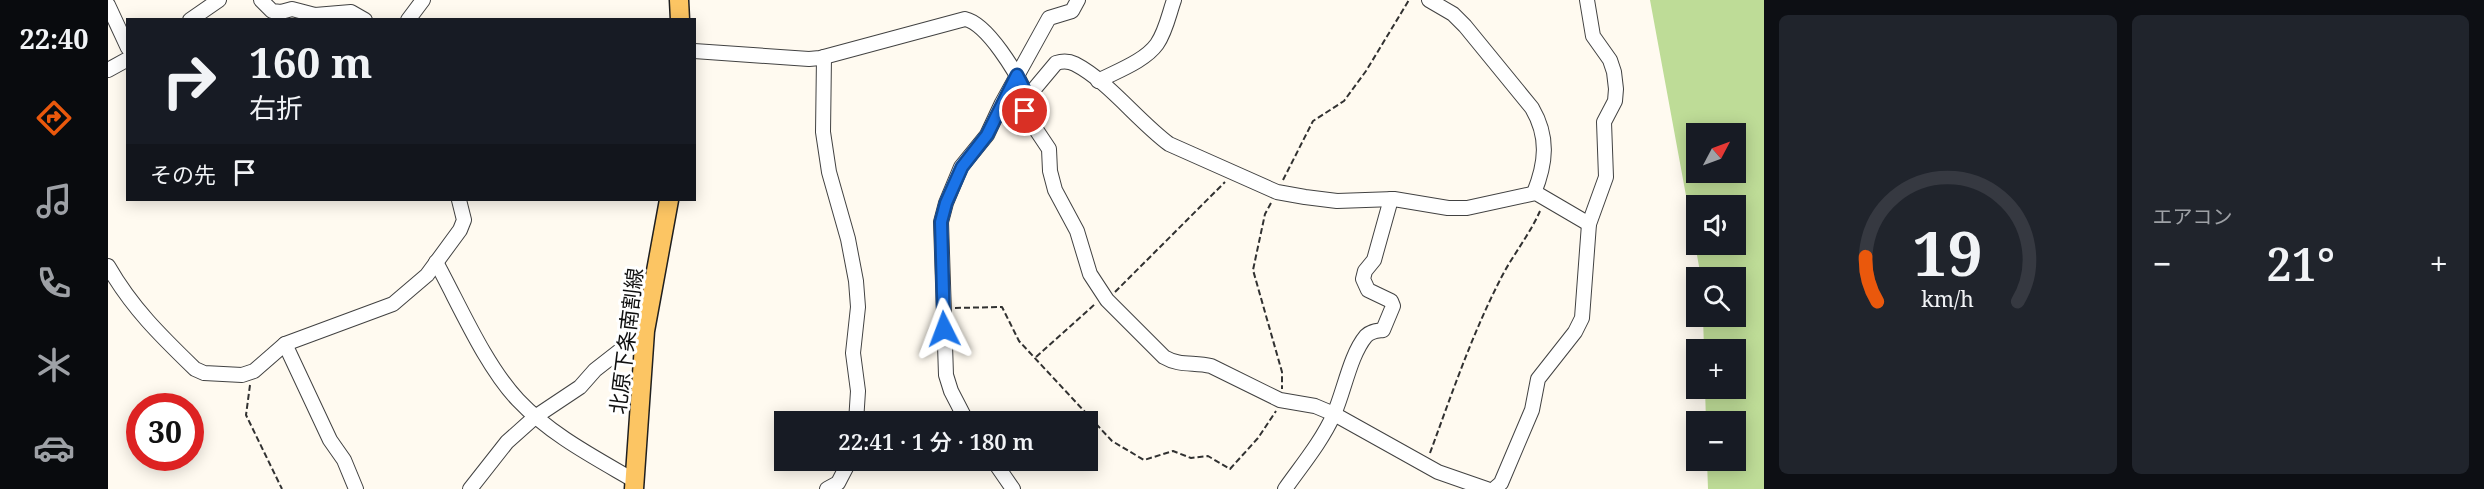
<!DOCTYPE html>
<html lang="ja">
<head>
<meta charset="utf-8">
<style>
	:root { --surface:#171b24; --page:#20242c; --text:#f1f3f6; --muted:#9ea1a6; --line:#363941; --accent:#ea580c }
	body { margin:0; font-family:"Noto Serif","Noto Sans JP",serif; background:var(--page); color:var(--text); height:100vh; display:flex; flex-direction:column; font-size:22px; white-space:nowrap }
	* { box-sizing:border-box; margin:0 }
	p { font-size:20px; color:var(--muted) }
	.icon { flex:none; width:33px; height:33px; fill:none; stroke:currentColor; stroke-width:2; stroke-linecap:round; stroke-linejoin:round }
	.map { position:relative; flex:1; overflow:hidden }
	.sheet { display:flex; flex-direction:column; gap:15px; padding:15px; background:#0d0f14; width:720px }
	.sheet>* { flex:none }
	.guide { position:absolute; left:18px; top:18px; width:570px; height:183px; border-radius:0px; box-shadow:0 3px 15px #0003; background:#171b24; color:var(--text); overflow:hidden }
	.needle { width:39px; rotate:49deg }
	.tools { position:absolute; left:1578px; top:123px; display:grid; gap:12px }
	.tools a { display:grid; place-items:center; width:60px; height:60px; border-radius:0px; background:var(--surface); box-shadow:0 3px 15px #0003; font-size:30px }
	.speed { position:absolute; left:18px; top:393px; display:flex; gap:12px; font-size:30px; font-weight:700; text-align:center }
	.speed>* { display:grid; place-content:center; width:78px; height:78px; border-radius:50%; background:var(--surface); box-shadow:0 3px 15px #0003; line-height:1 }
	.speed .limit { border:9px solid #d22; background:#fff; color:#111 }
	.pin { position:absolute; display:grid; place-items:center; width:51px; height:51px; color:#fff; margin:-26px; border:3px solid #fff; border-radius:50%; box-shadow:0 2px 6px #0007 }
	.me { position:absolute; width:66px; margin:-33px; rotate:357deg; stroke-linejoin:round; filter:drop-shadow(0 0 4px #0008) }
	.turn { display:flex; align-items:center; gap:21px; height:126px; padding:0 24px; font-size:27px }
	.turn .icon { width:78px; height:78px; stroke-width:2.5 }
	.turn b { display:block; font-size:42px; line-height:51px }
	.then { display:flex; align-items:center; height:57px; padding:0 24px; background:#0003; gap:12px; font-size:22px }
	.big { font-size:45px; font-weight:600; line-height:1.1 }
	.sheet .card { flex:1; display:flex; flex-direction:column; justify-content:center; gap:9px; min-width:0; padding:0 21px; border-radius:9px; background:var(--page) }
	.sheet .dial { align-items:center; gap:0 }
	.dial svg { height:156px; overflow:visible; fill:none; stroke:var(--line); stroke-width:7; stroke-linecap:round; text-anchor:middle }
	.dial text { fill:var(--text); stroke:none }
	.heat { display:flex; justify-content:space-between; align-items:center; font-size:33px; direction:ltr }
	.sheet .tiles { flex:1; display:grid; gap:15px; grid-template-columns:repeat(2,1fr) }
	.trip { position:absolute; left:666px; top:411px; width:324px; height:60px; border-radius:0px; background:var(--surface); box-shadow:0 3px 15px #0003; font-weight:600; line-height:60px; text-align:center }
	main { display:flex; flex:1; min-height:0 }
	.dock { display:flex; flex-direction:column; width:108px; justify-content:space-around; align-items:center; background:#090b0e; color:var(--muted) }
	.dock .icon { width:42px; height:42px }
	.dock .active { color:var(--accent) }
	.dock b { font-size:27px; color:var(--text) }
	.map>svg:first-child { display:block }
</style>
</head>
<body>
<main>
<nav class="dock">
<b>22:40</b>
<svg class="icon active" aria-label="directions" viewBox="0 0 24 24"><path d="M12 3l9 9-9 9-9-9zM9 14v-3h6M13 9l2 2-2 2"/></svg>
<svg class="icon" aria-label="music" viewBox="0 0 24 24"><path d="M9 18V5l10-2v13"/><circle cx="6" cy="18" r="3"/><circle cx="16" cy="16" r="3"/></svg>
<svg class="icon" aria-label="phone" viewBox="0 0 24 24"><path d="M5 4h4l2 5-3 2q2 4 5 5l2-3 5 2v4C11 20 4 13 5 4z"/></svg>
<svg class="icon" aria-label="climate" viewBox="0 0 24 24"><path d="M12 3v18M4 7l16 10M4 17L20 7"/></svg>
<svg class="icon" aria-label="car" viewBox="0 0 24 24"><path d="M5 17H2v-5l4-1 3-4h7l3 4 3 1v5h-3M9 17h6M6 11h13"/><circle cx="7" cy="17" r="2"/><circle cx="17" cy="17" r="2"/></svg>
</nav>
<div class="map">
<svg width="1656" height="489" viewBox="0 0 1656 489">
	<rect width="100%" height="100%" fill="#fffaf0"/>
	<path fill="#bedc97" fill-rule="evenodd" d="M1542 0H1656V489H1600L1599 461 1628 460V422L1598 421 1597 389 1628 388V350L1596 349 1595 317 1628 316V278L1593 277ZM1588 134H1628V172H1588ZM1588 206H1628V244H1588Z"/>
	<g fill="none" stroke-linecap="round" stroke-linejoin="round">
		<defs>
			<g id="minor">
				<polyline points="153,0 164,11 173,12 184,9 207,15 243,12 257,20"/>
				<path d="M1321 0 1345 14 1357 26 1424 108C1441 137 1438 163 1426 193"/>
				<polyline points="0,5 20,48"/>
				<polyline points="82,20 111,0"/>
				<polyline points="300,20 315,0"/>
				<path d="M586 51 701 59 712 58 857 19C880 24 909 74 919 95"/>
				<polyline points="716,57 715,132 721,172 740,239 748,281 750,307 745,353 750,391 748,422"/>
				<polyline points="0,70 20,59"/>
				<path d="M990 81C1009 71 1037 61 1049 44 1058 31 1061 14 1066 0"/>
				<path d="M328 262C352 306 377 365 410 400 443 435 486 457 527 481"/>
				<path d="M0 266C24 308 53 336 87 369L96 373 134 375 146 371 177 344 285 304 319 275 352 230 356 220 351 200"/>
				<polyline points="177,344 222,440 236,460 248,489"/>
				<polyline points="859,422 843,391 838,375 833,222 838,203 853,167 879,135 894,103 941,18 964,11 970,0"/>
				<polyline points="885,460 905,489"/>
				<polyline points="362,489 399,442 427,417 472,387 487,370 537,331"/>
				<polyline points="719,489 730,483 742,460"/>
				<path d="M1177 489C1194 465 1214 441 1226 414 1236 392 1242 355 1258 336 1263 331 1269 331 1275 330L1285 306 1283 301 1260 290 1255 279 1257 271 1266 260 1283 199"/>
				<path d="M1379 489 1330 472 1226 414 1207 406 1172 400 1103 366C1086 362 1071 366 1056 357L999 300 982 274 969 231 947 190 942 171 941 149 919 116 917 100 948 63C954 61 961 61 967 64 1000 81 1030 121 1061 144L1169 192 1197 197 1229 201 1286 199 1340 208H1359L1428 193 1481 224"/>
				<polyline points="1386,489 1393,483 1424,410 1430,379 1467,332 1474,318 1481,224 1498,177 1496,122 1507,101 1508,89 1506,72 1502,60 1485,36 1479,0"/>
			</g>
			<g id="major">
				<polyline points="571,0 572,20"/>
				<polyline points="526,489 537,331 561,200"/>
			</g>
		</defs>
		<use href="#minor" stroke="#424242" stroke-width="16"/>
		<use href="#major" stroke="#202020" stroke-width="21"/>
		<g stroke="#313131" stroke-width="2" stroke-dasharray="6 3" stroke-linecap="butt">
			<polyline points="1175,180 1205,121 1236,101 1258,71 1301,0"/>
			<polyline points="1163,203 1157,214 1145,270 1174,372 1174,389"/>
			<polyline points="1007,292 1117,182"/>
			<polyline points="847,308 894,307 911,341 1004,441 1036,460 1065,451 1083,458 1100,456 1122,469 1150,438 1168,411"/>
			<polyline points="928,357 987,304"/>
			<polyline points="142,385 138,415 174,489"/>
			<path d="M1322 453C1343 396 1363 337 1391 282 1403 257 1421 236 1432 211"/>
		</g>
		<use href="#minor" stroke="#fff" stroke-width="14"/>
		<use href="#major" stroke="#fcc563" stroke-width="18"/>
	</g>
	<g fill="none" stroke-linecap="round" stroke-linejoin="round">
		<defs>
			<polyline id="route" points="836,329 833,222 838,203 854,167 879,135 909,75 919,95 916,100 917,111"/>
		</defs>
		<use href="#route" stroke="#114b97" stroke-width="15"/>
		<use href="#route" stroke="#1a73e8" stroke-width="10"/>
	</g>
	<g text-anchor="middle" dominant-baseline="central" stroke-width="6" stroke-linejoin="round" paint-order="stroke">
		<g font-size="21" fill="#0f0f0f" stroke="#fff">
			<text transform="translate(518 341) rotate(-83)">北原下条南割線</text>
		</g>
	</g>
</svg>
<div class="tools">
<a><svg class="needle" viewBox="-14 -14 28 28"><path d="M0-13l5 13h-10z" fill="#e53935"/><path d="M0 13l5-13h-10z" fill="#9ea1a6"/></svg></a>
<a><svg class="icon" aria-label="sound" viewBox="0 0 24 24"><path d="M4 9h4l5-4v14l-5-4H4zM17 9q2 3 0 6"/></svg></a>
<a><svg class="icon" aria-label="search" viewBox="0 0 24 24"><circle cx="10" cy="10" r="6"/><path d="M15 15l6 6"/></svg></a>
<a>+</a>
<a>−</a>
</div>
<div class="speed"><div class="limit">30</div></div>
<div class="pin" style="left:917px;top:111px;background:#d93025"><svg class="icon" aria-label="arrive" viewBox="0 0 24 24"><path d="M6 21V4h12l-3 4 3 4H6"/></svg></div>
<svg class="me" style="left:836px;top:329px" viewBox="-20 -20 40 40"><path d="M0-17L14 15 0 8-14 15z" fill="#1a73e8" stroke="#fff" stroke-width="4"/></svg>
<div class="trip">22:41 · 1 分 · 180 m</div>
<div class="guide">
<div class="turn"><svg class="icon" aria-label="right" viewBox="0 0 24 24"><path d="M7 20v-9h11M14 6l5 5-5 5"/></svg><div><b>160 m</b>右折</div></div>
<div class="then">その先<svg class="icon" aria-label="arrive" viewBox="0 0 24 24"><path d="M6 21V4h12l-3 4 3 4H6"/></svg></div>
</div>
</div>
<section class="sheet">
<div class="tiles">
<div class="card dial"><svg viewBox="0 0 100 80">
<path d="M14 69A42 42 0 1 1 86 69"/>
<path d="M14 69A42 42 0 0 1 8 46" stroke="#ea580c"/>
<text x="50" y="56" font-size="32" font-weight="700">19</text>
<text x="50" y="72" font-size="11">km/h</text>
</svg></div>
<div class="card"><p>エアコン</p>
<div class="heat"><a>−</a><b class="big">21°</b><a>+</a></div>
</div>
</div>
</section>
</main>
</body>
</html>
